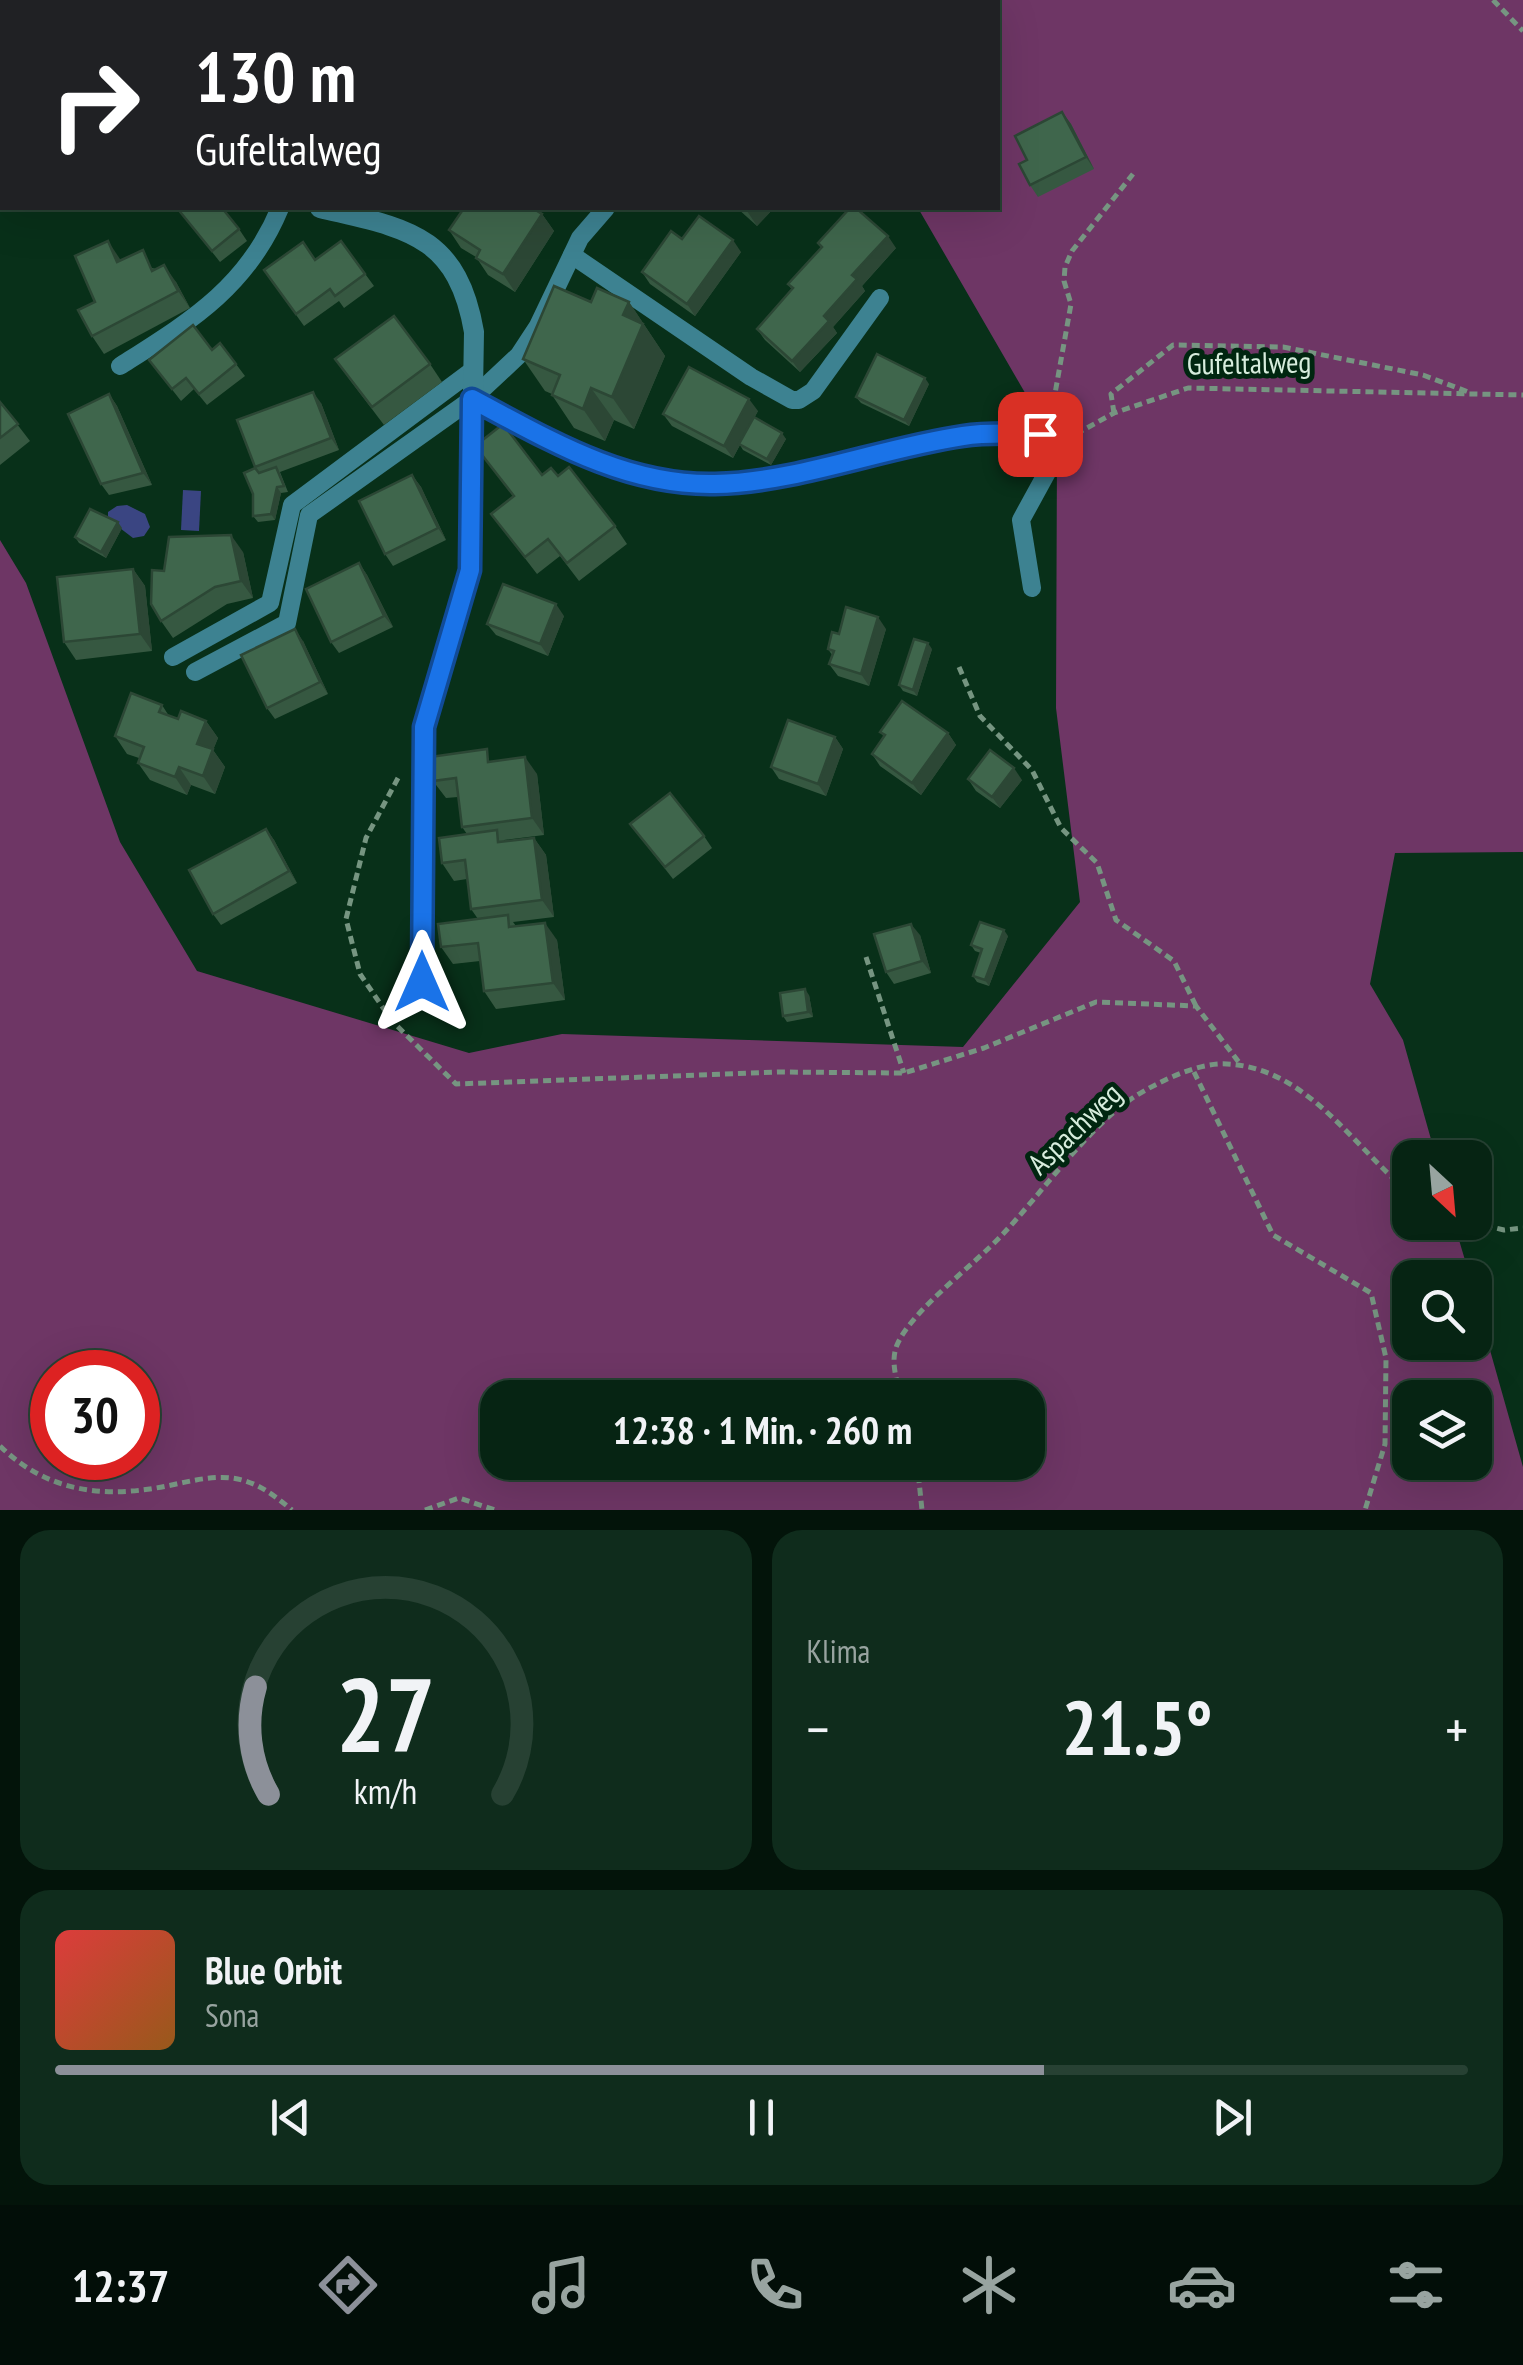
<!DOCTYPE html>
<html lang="de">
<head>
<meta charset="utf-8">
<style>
	:root { --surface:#062413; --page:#0f2c1c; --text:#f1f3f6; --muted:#98a4a0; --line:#274133; --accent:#8c9099 }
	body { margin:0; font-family:"PT Sans Narrow",sans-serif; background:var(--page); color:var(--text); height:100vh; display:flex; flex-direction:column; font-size:38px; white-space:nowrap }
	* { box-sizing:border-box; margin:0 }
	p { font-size:32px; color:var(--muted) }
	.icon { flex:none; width:55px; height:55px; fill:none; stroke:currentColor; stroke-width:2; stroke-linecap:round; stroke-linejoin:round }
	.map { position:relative; height:1510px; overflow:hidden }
	.sheet { display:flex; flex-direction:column; gap:20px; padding:20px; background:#03140a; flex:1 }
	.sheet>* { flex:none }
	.banner { position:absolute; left:0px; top:0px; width:1000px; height:210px; box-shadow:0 10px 40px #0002,0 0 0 2px var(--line); background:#202124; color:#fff; overflow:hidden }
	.needle { width:65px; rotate:154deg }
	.buttons { position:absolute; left:1392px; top:1140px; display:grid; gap:20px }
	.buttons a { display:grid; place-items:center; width:100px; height:100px; border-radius:20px; background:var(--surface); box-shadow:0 10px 40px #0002,0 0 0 2px var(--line); font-size:50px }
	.speed { position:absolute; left:30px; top:1350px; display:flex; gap:20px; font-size:50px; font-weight:700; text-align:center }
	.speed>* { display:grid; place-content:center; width:130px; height:130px; border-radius:50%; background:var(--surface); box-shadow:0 10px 40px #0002,0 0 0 2px var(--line); line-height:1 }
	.speed .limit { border:15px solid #d22; background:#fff; color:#111 }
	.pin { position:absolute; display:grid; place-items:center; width:85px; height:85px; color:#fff; margin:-42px; border-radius:20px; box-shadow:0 5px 15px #0006 }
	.me { position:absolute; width:110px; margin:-55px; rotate:0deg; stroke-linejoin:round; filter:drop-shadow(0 0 8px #0008) }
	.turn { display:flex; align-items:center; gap:35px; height:210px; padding:0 30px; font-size:45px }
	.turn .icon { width:130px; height:130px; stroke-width:2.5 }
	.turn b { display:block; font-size:70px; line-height:85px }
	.big { font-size:75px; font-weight:800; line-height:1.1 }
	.sheet .widget { flex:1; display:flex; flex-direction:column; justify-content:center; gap:15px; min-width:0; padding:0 35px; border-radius:30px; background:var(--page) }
	.sheet .dial { align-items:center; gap:0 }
	.dial svg { height:260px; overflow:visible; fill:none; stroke:var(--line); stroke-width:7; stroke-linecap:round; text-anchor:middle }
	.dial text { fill:var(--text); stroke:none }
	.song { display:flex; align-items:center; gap:30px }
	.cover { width:120px; height:120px; border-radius:15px; background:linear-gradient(135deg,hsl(0 70% 55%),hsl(30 70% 35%)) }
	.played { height:10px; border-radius:5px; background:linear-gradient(90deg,var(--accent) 70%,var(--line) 70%) }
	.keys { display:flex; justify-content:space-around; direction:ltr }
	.heat { display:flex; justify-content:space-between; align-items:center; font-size:55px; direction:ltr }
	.sheet .tiles { flex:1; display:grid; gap:20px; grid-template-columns:1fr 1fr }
	.widget:last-child { grid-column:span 2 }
	.trip { position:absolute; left:480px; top:1380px; width:565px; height:100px; border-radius:30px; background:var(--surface); box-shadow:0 10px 40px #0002,0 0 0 2px var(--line); font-weight:800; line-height:100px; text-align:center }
	.tab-bar { display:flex; height:160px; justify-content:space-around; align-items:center; background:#020e08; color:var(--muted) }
	.tab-bar .icon { width:70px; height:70px }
	.tab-bar .current { color:var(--accent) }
	.tab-bar b { font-size:45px; color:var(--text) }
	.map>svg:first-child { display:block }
</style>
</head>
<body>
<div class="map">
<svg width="1523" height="1510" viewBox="0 0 1523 1510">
	<rect width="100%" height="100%" fill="#083019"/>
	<path fill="#6e3665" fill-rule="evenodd" d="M906 0H1523V852L1395 853 1370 984 1403 1040 1436 1157 1410 1158V1222L1454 1223 1470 1277 1410 1278V1342H1475V1297L1523 1467V1510H0V540L26 583 120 842 197 971 469 1053 562 1034 963 1047 1080 902 1056 708 1057 448 918 208H998V2H904ZM52 1372H138V1458H52ZM498 1398H1028V1462H498ZM1410 1398H1475V1462H1410Z"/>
	<g fill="#3a4582">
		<polygon points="183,490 201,491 199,531 181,530"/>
		<polygon points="127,505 145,514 150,527 144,536 133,538 108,519 108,512 117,506"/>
	</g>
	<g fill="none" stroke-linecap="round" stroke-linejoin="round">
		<g stroke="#769581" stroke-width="5" stroke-dasharray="8 5" stroke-linecap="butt">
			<polyline points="1493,0 1523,31"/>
			<polyline points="1114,413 1111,394 1173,345 1283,347 1423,375 1471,393"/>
			<polyline points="1051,416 1071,304 1064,281 1065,267 1072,251 1133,174"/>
			<polyline points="1076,434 1114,413 1188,388 1523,395"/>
			<polyline points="959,667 980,716 1032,770 1061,828 1097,863 1116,920 1174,961 1196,1006"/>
			<polyline points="398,778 366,838 346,919 360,974 392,1021 456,1084 780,1072 904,1073 984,1048 1096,1002 1196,1006 1241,1065"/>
			<polyline points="866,957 904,1073"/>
			<polyline points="1194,1072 1273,1235 1371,1293 1386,1358 1385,1444 1365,1510"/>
			<polyline points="1472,1222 1504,1230 1523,1228"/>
			<path d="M901 1398C897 1380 890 1362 897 1345 911 1311 975 1264 1002 1235 1041 1194 1088 1127 1134 1097 1158 1082 1198 1062 1227 1064 1308 1068 1353 1147 1410 1193"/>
			<path d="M0 1446C44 1489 97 1498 156 1488 181 1484 207 1475 232 1478 256 1481 274 1495 292 1510"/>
			<polyline points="917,1462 922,1510"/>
			<polyline points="425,1510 459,1498 495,1510"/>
		</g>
		<g stroke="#3d8291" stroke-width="18">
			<polyline points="430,2 431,0"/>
			<polyline points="572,255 751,377 792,400 799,400 813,391 880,298"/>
			<path d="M120 366C189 322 247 288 280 208"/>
			<path d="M472 399C548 441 624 485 714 484 772 483 852 462 909 448 947 440 999 427 1037 434 1044 435 1051 441 1057 445L1056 456 1021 520 1032 588"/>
			<polyline points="173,657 270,603 292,505 473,370"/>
			<polyline points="195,672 287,623 309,515 472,399 519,355 538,326 580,238 606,208"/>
		</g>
		<g stroke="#3d8291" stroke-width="20">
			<polyline points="84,2 86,0"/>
			<polyline points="0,90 2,88"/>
			<polyline points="0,118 2,117"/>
			<path d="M320 208C403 228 457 232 474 332L470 570 424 727 422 982"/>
		</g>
	</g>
	<g fill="#365841">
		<polygon points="761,0 864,0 865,2 762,2"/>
		<polygon points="1062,112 1071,124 1094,169 1038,197 1030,185 1027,160"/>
		<polygon points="177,208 239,229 247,241 220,262"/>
		<polygon points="737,208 774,208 757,226"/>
		<polygon points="542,214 554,231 515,292 488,275 476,257 461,248 449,230"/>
		<polygon points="682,239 741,252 695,316 650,284 642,272"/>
		<polygon points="341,241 374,286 344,308 339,301 304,326 264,270 315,260"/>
		<polygon points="818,243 896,248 862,286 865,291 833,327 837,333 800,372 765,340 757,329 792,290 788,284 821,248"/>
		<polygon points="121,260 156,269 176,282 190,308 104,354 92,336 95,302"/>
		<polygon points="591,302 629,302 665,356 634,429 614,420 605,441 574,428 552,395 552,394 545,391 523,359"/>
		<polygon points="212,350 236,364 245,376 207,405 194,389 181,401 149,360"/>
		<polygon points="430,364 442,382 384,425 347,376"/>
		<polygon points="929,384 909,426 861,403 856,397"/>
		<polygon points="109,394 117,406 152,485 109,495 101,484"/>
		<polygon points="0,402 30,441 0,465"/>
		<polygon points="321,403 339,450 280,472 288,492 281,493 275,520 258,522 253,516 255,468"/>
		<polygon points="758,411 754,418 786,439 771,465 743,450 740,445 733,458 672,426 663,414"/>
		<polygon points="475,446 542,475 558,476 615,526 627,544 579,581 560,556 537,574 491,514 514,497"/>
		<polygon points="412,475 421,487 446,540 393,566 385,554"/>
		<polygon points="122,528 106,558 79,543 75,537"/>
		<polygon points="243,552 253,598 227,604 173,638 161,621 164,571"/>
		<polygon points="359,563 367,575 393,627 339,653 331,642"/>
		<polygon points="133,569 145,586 152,651 76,660 64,642"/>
		<polygon points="564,616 548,656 496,635 487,624"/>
		<polygon points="886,629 869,686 838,676 829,664 832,655 828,649 839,634"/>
		<polygon points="303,641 328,694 275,719 267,708"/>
		<polygon points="932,649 917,696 903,691 899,685"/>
		<polygon points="162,705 169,716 178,719 206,721 218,738 213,750 225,767 215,794 191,785 187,795 150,780 138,763 139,758 127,754 115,736"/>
		<polygon points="880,732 948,733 956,745 921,795 880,766 872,754 884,737"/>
		<polygon points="835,737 843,749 826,796 779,779 771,767"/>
		<polygon points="495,761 537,774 544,835 504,840 504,841 534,838 546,855 554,917 513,922 516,926 557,940 565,1000 496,1009 484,991 480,961 453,964 441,947 478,919 471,909 467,879 454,881 442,863 467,834 462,827 458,797 446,798 433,781"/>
		<polygon points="968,779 1022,780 1000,808 976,791"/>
		<polygon points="630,824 704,836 712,848 673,879"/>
		<polygon points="266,829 274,840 297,883 221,925 213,914"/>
		<polygon points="920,935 931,973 894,984 886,972"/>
		<polygon points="1008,936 989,986 977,982 973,976 981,953 975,951 971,945"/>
		<polygon points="809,995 813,1017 787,1022 783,1016"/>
	</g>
	<g fill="#2c4735">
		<polygon points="390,0 412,0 411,2 388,2"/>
		<polygon points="1062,112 1071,124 1094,169 1086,157"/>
		<polygon points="745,208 774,208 757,226"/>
		<polygon points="542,214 554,231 515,292 503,274"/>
		<polygon points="888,236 896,248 862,286 865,291 833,327 837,333 800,372 792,361 852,275"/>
		<polygon points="733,240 741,252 695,316 687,304"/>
		<polygon points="108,241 120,259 129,279 117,262"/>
		<polygon points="164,265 176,282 190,308 178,291"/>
		<polygon points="629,302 665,356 634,429 612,397 623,315"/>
		<polygon points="925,378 929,384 909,426 904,420"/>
		<polygon points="591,388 614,420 605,441 583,409"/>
		<polygon points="313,392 321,403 339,450 331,438"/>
		<polygon points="109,394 117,406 152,485 143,473"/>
		<polygon points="749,399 758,411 733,458 724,446"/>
		<polygon points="782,433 786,439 771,465 767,459"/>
		<polygon points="412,475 421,487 446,540 438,528"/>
		<polygon points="277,487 281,493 275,520 271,514"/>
		<polygon points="118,522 122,528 106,558 101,552"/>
		<polygon points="231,535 243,552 253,598 241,581"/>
		<polygon points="359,563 367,575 393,627 384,616"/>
		<polygon points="133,569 145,586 152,651 140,634"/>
		<polygon points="556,604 564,616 548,656 540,644"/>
		<polygon points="878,617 886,629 869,686 861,674"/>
		<polygon points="295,629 303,641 328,694 320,682"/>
		<polygon points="928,643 932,649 917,696 913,690"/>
		<polygon points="206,721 218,738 213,750 225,767 215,794 203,776 197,744"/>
		<polygon points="948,733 956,745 921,795 912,783"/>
		<polygon points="835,737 843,749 826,796 818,784"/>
		<polygon points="525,757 537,774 544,835 532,818"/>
		<polygon points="179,767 191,785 187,795 175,777"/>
		<polygon points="1014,768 1022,780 1000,808 992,797"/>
		<polygon points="266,829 274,840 297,883 289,871"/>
		<polygon points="534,838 546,855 554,917 542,900"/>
		<polygon points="545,923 557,940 565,1000 553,983"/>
		<polygon points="911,924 920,935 931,973 922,961"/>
		<polygon points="1004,930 1008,936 989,986 985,980"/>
		<polygon points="805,989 809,995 813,1017 808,1012"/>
	</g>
	<g fill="#3f664c" stroke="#2c4735" stroke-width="2.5">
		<polygon points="122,0 194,0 195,1 194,2 120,2"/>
		<polygon points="335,0 390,0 388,2 333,2"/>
		<polygon points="469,0 525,0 522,2 470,2"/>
		<polygon points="761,0 829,0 824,2 762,2"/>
		<polygon points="1062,112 1086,157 1030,185 1019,164 1027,160 1015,136"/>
		<polygon points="177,208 222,208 239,229 212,251"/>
		<polygon points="464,208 532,208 542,214 503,274 476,258 480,250 449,230"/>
		<polygon points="850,208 856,208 888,236 852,275 857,279 824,316 829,321 792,361 757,329 793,288 788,284 822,247 818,243"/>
		<polygon points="699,216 733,240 687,304 642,272 671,231 682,239"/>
		<polygon points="108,241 117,262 143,250 152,271 164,265 178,291 92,336 78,310 95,302 75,256"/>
		<polygon points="341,241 365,274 335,296 330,289 296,314 264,270 303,242 315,260"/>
		<polygon points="554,286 591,302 597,288 629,302 623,315 643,324 612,397 591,388 583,409 552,395 560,375 523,359"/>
		<polygon points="394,316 430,364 372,407 335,359"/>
		<polygon points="193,325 212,350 220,343 236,364 199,394 186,378 172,389 149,360"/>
		<polygon points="877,354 925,378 904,420 856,397"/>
		<polygon points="689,367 749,399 724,446 663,414"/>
		<polygon points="313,392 331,438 255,467 237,420"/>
		<polygon points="109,394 143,473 101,484 68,414"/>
		<polygon points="0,402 18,424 0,438"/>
		<polygon points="754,417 782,433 767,459 739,444"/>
		<polygon points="503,424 542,475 551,468 558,476 569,467 615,526 567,563 548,539 525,557 491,514 514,496 475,446"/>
		<polygon points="276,467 284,486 277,487 271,514 253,516 253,494 244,473 255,468 259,473"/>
		<polygon points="412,475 438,528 385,554 359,501"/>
		<polygon points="90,509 118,522 101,552 75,537"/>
		<polygon points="231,535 241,581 215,587 161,621 151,604 152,570 164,571 169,537"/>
		<polygon points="359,563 384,616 331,642 306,589"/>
		<polygon points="133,569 140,634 64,642 57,577"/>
		<polygon points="503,584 556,604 540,644 487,624"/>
		<polygon points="846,607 878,617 861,674 829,664 834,651 828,649 832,632 839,634"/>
		<polygon points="295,629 320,682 267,708 241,655"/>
		<polygon points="914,639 928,643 913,690 899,685"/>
		<polygon points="131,693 162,705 159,712 178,719 181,711 206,721 197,744 213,749 203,776 179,767 175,777 138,763 144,747 115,736"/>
		<polygon points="902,701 948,733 912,783 872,754 885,735 880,732"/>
		<polygon points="788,720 835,737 818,784 771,767"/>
		<polygon points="487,749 488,762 525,757 532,818 462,827 456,778 433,781 430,757"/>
		<polygon points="990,750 1014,768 992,797 968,779"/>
		<polygon points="670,793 704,836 665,867 630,824"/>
		<polygon points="266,829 289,871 213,914 189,870"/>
		<polygon points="497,830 498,842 534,838 542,900 471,909 465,860 442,863 439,838"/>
		<polygon points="508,915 509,927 545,923 553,983 484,991 478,943 441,947 438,924"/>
		<polygon points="980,922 1004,930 985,980 973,976 982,949 971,945"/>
		<polygon points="911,924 922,961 886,972 874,934"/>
		<polygon points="805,989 808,1012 783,1016 780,993"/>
	</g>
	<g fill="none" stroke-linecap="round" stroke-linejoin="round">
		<defs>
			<path id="route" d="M422 982 424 727 470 570 472 399C549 440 625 486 715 484 799 482 881 448 963 436 988 432 1015 434 1040 434"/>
		</defs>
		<use href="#route" stroke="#114b97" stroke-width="25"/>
		<use href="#route" stroke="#1a73e8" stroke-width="18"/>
	</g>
	<g text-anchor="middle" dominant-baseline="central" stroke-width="10" stroke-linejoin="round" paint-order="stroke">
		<g font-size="30" fill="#d7eddd" stroke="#002610">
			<text transform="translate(1249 362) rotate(-1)">Gufeltalweg</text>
			<text transform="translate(1074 1128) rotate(-44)">Aspachweg</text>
		</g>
	</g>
</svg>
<div class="buttons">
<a><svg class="needle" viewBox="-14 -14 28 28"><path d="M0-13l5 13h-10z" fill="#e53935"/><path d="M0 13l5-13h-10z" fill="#98a4a0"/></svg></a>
<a><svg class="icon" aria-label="search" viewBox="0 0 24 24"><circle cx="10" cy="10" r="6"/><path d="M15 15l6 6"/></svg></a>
<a><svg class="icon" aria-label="layers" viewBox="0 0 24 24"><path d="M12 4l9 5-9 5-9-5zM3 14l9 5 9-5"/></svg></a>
</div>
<div class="speed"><div class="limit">30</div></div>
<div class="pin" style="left:1040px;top:434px;background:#d93025"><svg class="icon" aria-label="arrive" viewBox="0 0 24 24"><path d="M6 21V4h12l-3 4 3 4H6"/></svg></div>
<svg class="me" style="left:422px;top:982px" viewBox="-20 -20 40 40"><path d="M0-17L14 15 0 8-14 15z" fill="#1a73e8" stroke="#fff" stroke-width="4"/></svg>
<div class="trip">12:38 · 1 Min. · 260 m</div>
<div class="banner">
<div class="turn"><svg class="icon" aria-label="right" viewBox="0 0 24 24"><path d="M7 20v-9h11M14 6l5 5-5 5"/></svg><div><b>130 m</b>Gufeltalweg</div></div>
</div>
</div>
<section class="sheet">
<div class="tiles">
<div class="widget dial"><svg viewBox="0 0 100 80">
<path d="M14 69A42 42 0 1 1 86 69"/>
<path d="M14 69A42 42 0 0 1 10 36" stroke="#8c9099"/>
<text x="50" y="56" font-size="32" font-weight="700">27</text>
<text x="50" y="72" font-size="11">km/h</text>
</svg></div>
<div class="widget"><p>Klima</p>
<div class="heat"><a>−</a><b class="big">21.5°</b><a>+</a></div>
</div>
<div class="widget">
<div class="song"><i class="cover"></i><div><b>Blue Orbit</b><p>Sona</p></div></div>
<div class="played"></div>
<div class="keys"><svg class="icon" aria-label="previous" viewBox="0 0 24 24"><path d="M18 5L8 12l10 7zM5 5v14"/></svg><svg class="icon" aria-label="pause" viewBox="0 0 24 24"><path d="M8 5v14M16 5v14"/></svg><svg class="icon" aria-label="next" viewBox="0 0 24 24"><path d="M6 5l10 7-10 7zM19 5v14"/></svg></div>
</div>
</div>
</section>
<nav class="tab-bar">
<b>12:37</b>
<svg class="icon current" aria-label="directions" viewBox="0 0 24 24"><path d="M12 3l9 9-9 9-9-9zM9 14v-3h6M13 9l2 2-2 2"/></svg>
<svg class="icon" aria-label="music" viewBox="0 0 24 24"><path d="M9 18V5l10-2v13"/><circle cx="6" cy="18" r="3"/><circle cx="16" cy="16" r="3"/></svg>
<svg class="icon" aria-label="phone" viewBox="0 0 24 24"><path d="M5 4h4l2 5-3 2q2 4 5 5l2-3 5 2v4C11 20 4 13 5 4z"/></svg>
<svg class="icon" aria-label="climate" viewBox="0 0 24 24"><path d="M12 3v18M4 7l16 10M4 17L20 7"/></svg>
<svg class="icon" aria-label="car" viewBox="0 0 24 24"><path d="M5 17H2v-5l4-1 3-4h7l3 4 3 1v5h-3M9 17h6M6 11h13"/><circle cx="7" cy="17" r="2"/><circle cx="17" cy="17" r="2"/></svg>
<svg class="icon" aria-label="filters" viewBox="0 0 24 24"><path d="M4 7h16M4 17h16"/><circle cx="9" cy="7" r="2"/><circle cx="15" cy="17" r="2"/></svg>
</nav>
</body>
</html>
